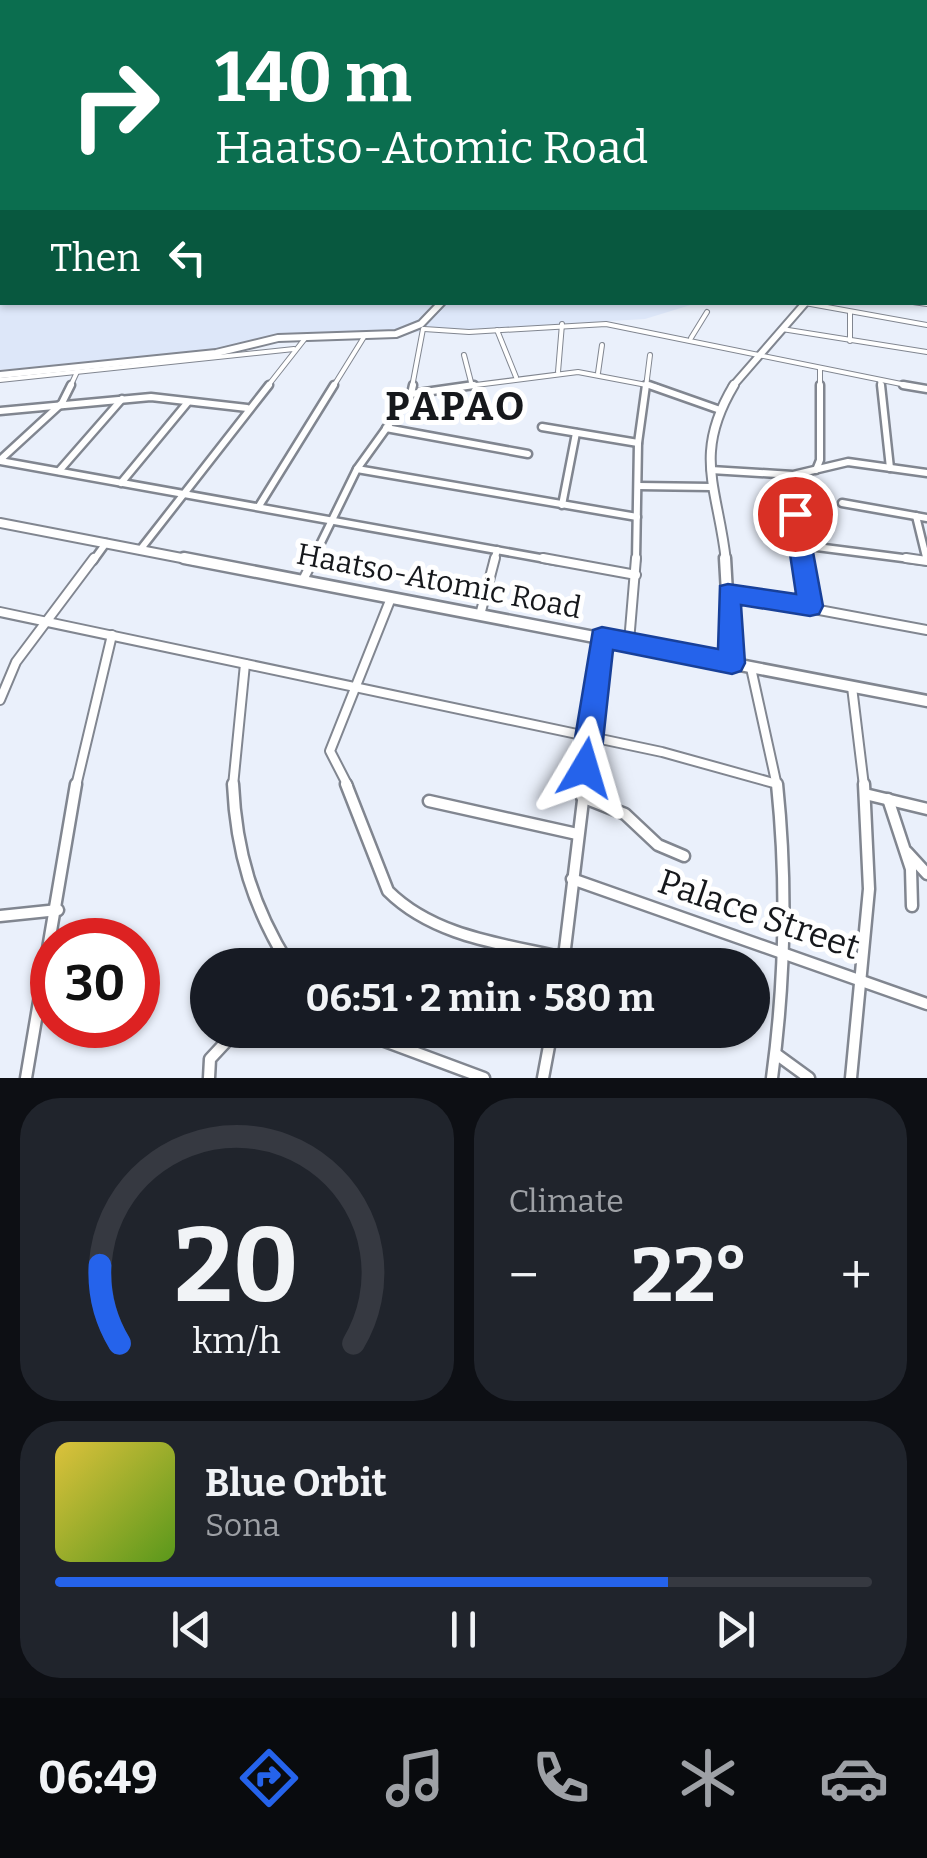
<!DOCTYPE html>
<html lang="en">
<head>
<meta charset="utf-8">
<style>
	:root { --surface:#171b24; --page:#20242c; --text:#f1f3f6; --muted:#9ea1a6; --line:#363941; --accent:#2563eb }
	body { margin:0; font-family:Bitter,serif; background:var(--page); color:var(--text); height:100vh; display:flex; flex-direction:column; font-size:38px; white-space:nowrap }
	* { box-sizing:border-box; margin:0 }
	p { font-size:32px; color:var(--muted) }
	.icon { flex:none; width:55px; height:55px; fill:none; stroke:currentColor; stroke-width:2; stroke-linecap:round; stroke-linejoin:round }
	.map { position:relative; height:1078px; overflow:hidden }
	.details { display:flex; flex-direction:column; gap:20px; padding:20px; background:#0d0f14; flex:1 }
	.details>* { flex:none }
	.hud { position:absolute; left:0px; top:0px; width:928px; height:305px; box-shadow:0 2px 8px #0004; background:#0b6e4f; color:#fff; overflow:hidden }
	.speed { position:absolute; left:30px; top:918px; display:flex; gap:20px; font-size:50px; font-weight:700; text-align:center }
	.speed>* { display:grid; place-content:center; width:130px; height:130px; border-radius:50%; background:var(--surface); box-shadow:0 2px 8px #0004; line-height:1 }
	.speed .limit { border:15px solid #d22; background:#fff; color:#111 }
	.pin { position:absolute; display:grid; place-items:center; width:85px; height:85px; color:#fff; margin:-42px; border:5px solid #fff; border-radius:50%; box-shadow:0 2px 10px #0007 }
	.me { position:absolute; width:110px; margin:-55px; rotate:7deg; stroke-linejoin:round; filter:drop-shadow(0 0 8px #0008) }
	.turn { display:flex; align-items:center; gap:35px; height:210px; padding:0 50px; font-size:45px }
	.turn .icon { width:130px; height:130px; stroke-width:2.5 }
	.turn b { display:block; font-size:70px; line-height:85px }
	.then { display:flex; align-items:center; height:95px; padding:0 50px; background:#0003; gap:20px; font-size:38px }
	.big { font-size:75px; font-weight:700; line-height:1.1 }
	.details .widget { flex:1; display:flex; flex-direction:column; justify-content:center; gap:15px; min-width:0; padding:0 35px; border-radius:40px; background:var(--page) }
	.details .dial { align-items:center; gap:0 }
	.dial svg { height:260px; overflow:visible; fill:none; stroke:var(--line); stroke-width:7; stroke-linecap:round; text-anchor:middle }
	.dial text { fill:var(--text); stroke:none }
	.song { display:flex; align-items:center; gap:30px }
	.cover { width:120px; height:120px; border-radius:15px; background:linear-gradient(135deg,hsl(50 70% 55%),hsl(90 70% 35%)) }
	.played { height:10px; border-radius:5px; background:linear-gradient(90deg,var(--accent) 75%,var(--line) 75%) }
	.keys { display:flex; justify-content:space-around; direction:ltr }
	.heat { display:flex; justify-content:space-between; align-items:center; font-size:55px; direction:ltr }
	.details .tiles { flex:1; display:grid; gap:20px; grid-template-columns:1fr 1fr }
	.widget:last-child { grid-column:span 2 }
	.trip { position:absolute; left:190px; top:948px; width:580px; height:100px; border-radius:50px; background:var(--surface); box-shadow:0 2px 8px #0004; font-weight:700; line-height:100px; text-align:center }
	.tabs { display:flex; height:160px; justify-content:space-around; align-items:center; background:#090b0e; color:var(--muted) }
	.tabs .icon { width:70px; height:70px }
	.tabs .active { color:var(--accent) }
	.tabs b { font-size:45px; color:var(--text) }
	.map>svg:first-child { display:block }
</style>
</head>
<body>
<div class="map">
<svg width="927" height="1078" viewBox="0 0 927 1078">
	<rect width="100%" height="100%" fill="#eaf0fb"/>
	<polygon fill="#dde7f9" points="0,149 2,302 697,303 645,319 351,336 294,334 215,351 0,370"/>
	<g fill="none" stroke-linecap="round" stroke-linejoin="round">
		<defs>
			<g id="street-far3">
				<polyline points="913,302 927,304"/>
				<polyline points="805,303 927,325"/>
				<polyline points="850,312 850,341"/>
				<polyline points="424,329 469,332 606,324 916,387"/>
				<polyline points="782,329 927,352"/>
				<polyline points="497,330 516,377"/>
				<polyline points="691,338 707,312"/>
				<polyline points="464,355 472,386"/>
				<polyline points="820,369 820,387"/>
				<polyline points="558,372 562,324"/>
				<polyline points="598,373 602,345"/>
				<polyline points="0,380 294,349"/>
				<polyline points="880,380 881,387"/>
				<polyline points="70,387 77,372"/>
				<polyline points="267,387 307,336"/>
				<polyline points="333,387 364,337"/>
				<polyline points="412,387 423,329"/>
				<polyline points="460,387 578,372 657,387"/>
				<polyline points="646,387 650,355"/>
			</g>
			<g id="street-far2">
				<polyline points="649,385 720,410"/>
				<polyline points="881,385 890,468"/>
				<polyline points="903,385 927,389"/>
				<polyline points="411,394 474,385"/>
				<polyline points="0,411 151,397 247,408"/>
				<polyline points="542,427 638,443"/>
				<polyline points="386,428 528,454"/>
				<polyline points="0,460 62,403 71,385"/>
				<polyline points="0,461 557,561"/>
				<polyline points="357,469 637,517"/>
				<polyline points="711,470 793,475 848,462 927,473"/>
				<polyline points="816,470 820,460 820,385"/>
				<polyline points="59,471 122,399"/>
				<polyline points="121,483 188,402"/>
				<polyline points="638,486 711,487"/>
				<polyline points="842,503 927,518"/>
				<polyline points="562,505 576,433"/>
				<polyline points="259,506 334,385"/>
				<polyline points="795,514 803,561"/>
				<polyline points="916,516 927,561"/>
				<polyline points="801,545 926,561"/>
				<polyline points="140,550 269,385"/>
				<polyline points="93,561 106,543"/>
				<polyline points="312,561 357,469 411,394 413,385"/>
				<polyline points="494,561 497,550"/>
				<polyline points="636,561 638,443 646,385"/>
			</g>
			<g id="street-far1">
				<polyline points="543,558 636,575"/>
				<polyline points="802,558 810,607"/>
				<polyline points="906,558 927,561"/>
				<polyline points="303,580 314,558"/>
				<polyline points="728,593 927,630"/>
				<polyline points="0,612 662,752 777,784"/>
				<polyline points="480,615 495,558"/>
				<polyline points="629,642 636,558"/>
				<polyline points="751,668 777,786"/>
				<polyline points="852,687 864,786"/>
				<polyline points="0,700 16,662 94,558"/>
				<polyline points="76,786 112,635"/>
				<polyline points="233,786 245,664"/>
				<polyline points="348,786 330,751 391,598"/>
				<polyline points="584,786 602,639"/>
			</g>
			<g id="street">
				<path d="M233 784C236 852 253 907 289 965"/>
				<path d="M346 784 388 891C434 937 504 944 564 958"/>
				<polyline points="865,794 927,809"/>
				<polyline points="582,797 625,814 658,845 684,856"/>
				<polyline points="888,799 911,869 912,906"/>
				<polyline points="429,801 577,834"/>
				<polyline points="907,852 927,874"/>
				<polyline points="572,879 927,1004"/>
				<polyline points="0,916 58,910"/>
				<polyline points="563,965 585,784"/>
				<polyline points="355,1030 484,1078"/>
				<polyline points="776,1054 809,1078"/>
				<polyline points="26,1078 76,784"/>
				<polyline points="209,1078 210,1059 237,1030"/>
				<polyline points="543,1078 552,1030"/>
				<path d="M772 1078C785 982 787 880 777 784"/>
				<polyline points="851,1078 869,889 864,784"/>
			</g>
			<g id="secondary-far2">
				<polyline points="0,375 216,353 278,338 396,334 421,324 442,302"/>
				<polyline points="732,387 806,302"/>
			</g>
			<g id="secondary-far1">
				<polyline points="0,523 197,561"/>
				<path d="M726 561C718 488 692 455 734 385"/>
			</g>
			<g id="secondary">
				<polyline points="184,558 927,701"/>
				<polyline points="725,558 731,663"/>
			</g>
		</defs>
		<use href="#street-far3" stroke="#818690" stroke-width="6"/>
		<use href="#street-far2" stroke="#818690" stroke-width="11"/>
		<use href="#street-far1" stroke="#818690" stroke-width="12"/>
		<use href="#street" stroke="#818690" stroke-width="15"/>
		<use href="#secondary-far2" stroke="#818690" stroke-width="10"/>
		<use href="#secondary-far1" stroke="#818690" stroke-width="12"/>
		<use href="#secondary" stroke="#818690" stroke-width="15"/>
		<use href="#street-far3" stroke="#fff" stroke-width="4"/>
		<use href="#street-far2" stroke="#fff" stroke-width="6"/>
		<use href="#street-far1" stroke="#fff" stroke-width="8"/>
		<use href="#street" stroke="#fff" stroke-width="10"/>
		<use href="#secondary-far2" stroke="#fff" stroke-width="6"/>
		<use href="#secondary-far1" stroke="#fff" stroke-width="8"/>
		<use href="#secondary" stroke="#fff" stroke-width="10"/>
	</g>
	<linearGradient id="sky" x2="0" y2="1"><stop stop-color="#8ebbf0"/><stop offset="0.5" stop-color="#f6f8fd"/><stop offset="1" stop-color="#f6f8fd" stop-opacity="0"/></linearGradient>
	<rect width="927" height="300" fill="url(#sky)"/>
	<polygon fill="#2563eb" stroke="#184099" stroke-width="2.5" points="795,506 806,514 823,606 819,614 810,616 741,605 745,663 741,671 732,674 613,650 600,768 596,778 585,782 574,778 570,768 593,630 602,627 718,649 720,586 728,584 796,594 784,514"/>
	<g text-anchor="middle" dominant-baseline="central" stroke-width="10" stroke-linejoin="round" paint-order="stroke">
		<g font-size="30" fill="#16181c" stroke="#fff">
			<text transform="translate(439 581) rotate(11)">Haatso-Atomic Road</text>
		</g>
		<g font-size="35" fill="#16181c" stroke="#fff">
			<text transform="translate(759 914) rotate(19)">Palace Street</text>
		</g>
		<g font-size="40" font-weight="bold" letter-spacing="2.5" fill="#16181c" stroke="#fff">
			<text x="456" y="407">PAPAO</text>
		</g>
	</g>
</svg>
<div class="speed"><div class="limit">30</div></div>
<div class="pin" style="left:795px;top:514px;background:#d93025"><svg class="icon" aria-label="arrive" viewBox="0 0 24 24"><path d="M6 21V4h12l-3 4 3 4H6"/></svg></div>
<svg class="me" style="left:585px;top:768px" viewBox="-20 -20 40 40"><path d="M0-17L14 15 0 8-14 15z" fill="#2563eb" stroke="#fff" stroke-width="4"/></svg>
<div class="trip">06:51 · 2 min · 580 m</div>
<div class="hud">
<div class="turn"><svg class="icon" aria-label="right" viewBox="0 0 24 24"><path d="M7 20v-9h11M14 6l5 5-5 5"/></svg><div><b>140 m</b>Haatso-Atomic Road</div></div>
<div class="then">Then<svg class="icon" aria-label="left" viewBox="0 0 24 24"><path d="M17 20v-9H6M10 6l-5 5 5 5"/></svg></div>
</div>
</div>
<section class="details">
<div class="tiles">
<div class="widget dial"><svg viewBox="0 0 100 80">
<path d="M14 69A42 42 0 1 1 86 69"/>
<path d="M14 69A42 42 0 0 1 8 45" stroke="#2563eb"/>
<text x="50" y="56" font-size="32" font-weight="700">20</text>
<text x="50" y="72" font-size="11">km/h</text>
</svg></div>
<div class="widget"><p>Climate</p>
<div class="heat"><a>−</a><b class="big">22°</b><a>+</a></div>
</div>
<div class="widget">
<div class="song"><i class="cover"></i><div><b>Blue Orbit</b><p>Sona</p></div></div>
<div class="played"></div>
<div class="keys"><svg class="icon" aria-label="previous" viewBox="0 0 24 24"><path d="M18 5L8 12l10 7zM5 5v14"/></svg><svg class="icon" aria-label="pause" viewBox="0 0 24 24"><path d="M8 5v14M16 5v14"/></svg><svg class="icon" aria-label="next" viewBox="0 0 24 24"><path d="M6 5l10 7-10 7zM19 5v14"/></svg></div>
</div>
</div>
</section>
<nav class="tabs">
<b>06:49</b>
<svg class="icon active" aria-label="directions" viewBox="0 0 24 24"><path d="M12 3l9 9-9 9-9-9zM9 14v-3h6M13 9l2 2-2 2"/></svg>
<svg class="icon" aria-label="music" viewBox="0 0 24 24"><path d="M9 18V5l10-2v13"/><circle cx="6" cy="18" r="3"/><circle cx="16" cy="16" r="3"/></svg>
<svg class="icon" aria-label="phone" viewBox="0 0 24 24"><path d="M5 4h4l2 5-3 2q2 4 5 5l2-3 5 2v4C11 20 4 13 5 4z"/></svg>
<svg class="icon" aria-label="climate" viewBox="0 0 24 24"><path d="M12 3v18M4 7l16 10M4 17L20 7"/></svg>
<svg class="icon" aria-label="car" viewBox="0 0 24 24"><path d="M5 17H2v-5l4-1 3-4h7l3 4 3 1v5h-3M9 17h6M6 11h13"/><circle cx="7" cy="17" r="2"/><circle cx="17" cy="17" r="2"/></svg>
</nav>
</body>
</html>
